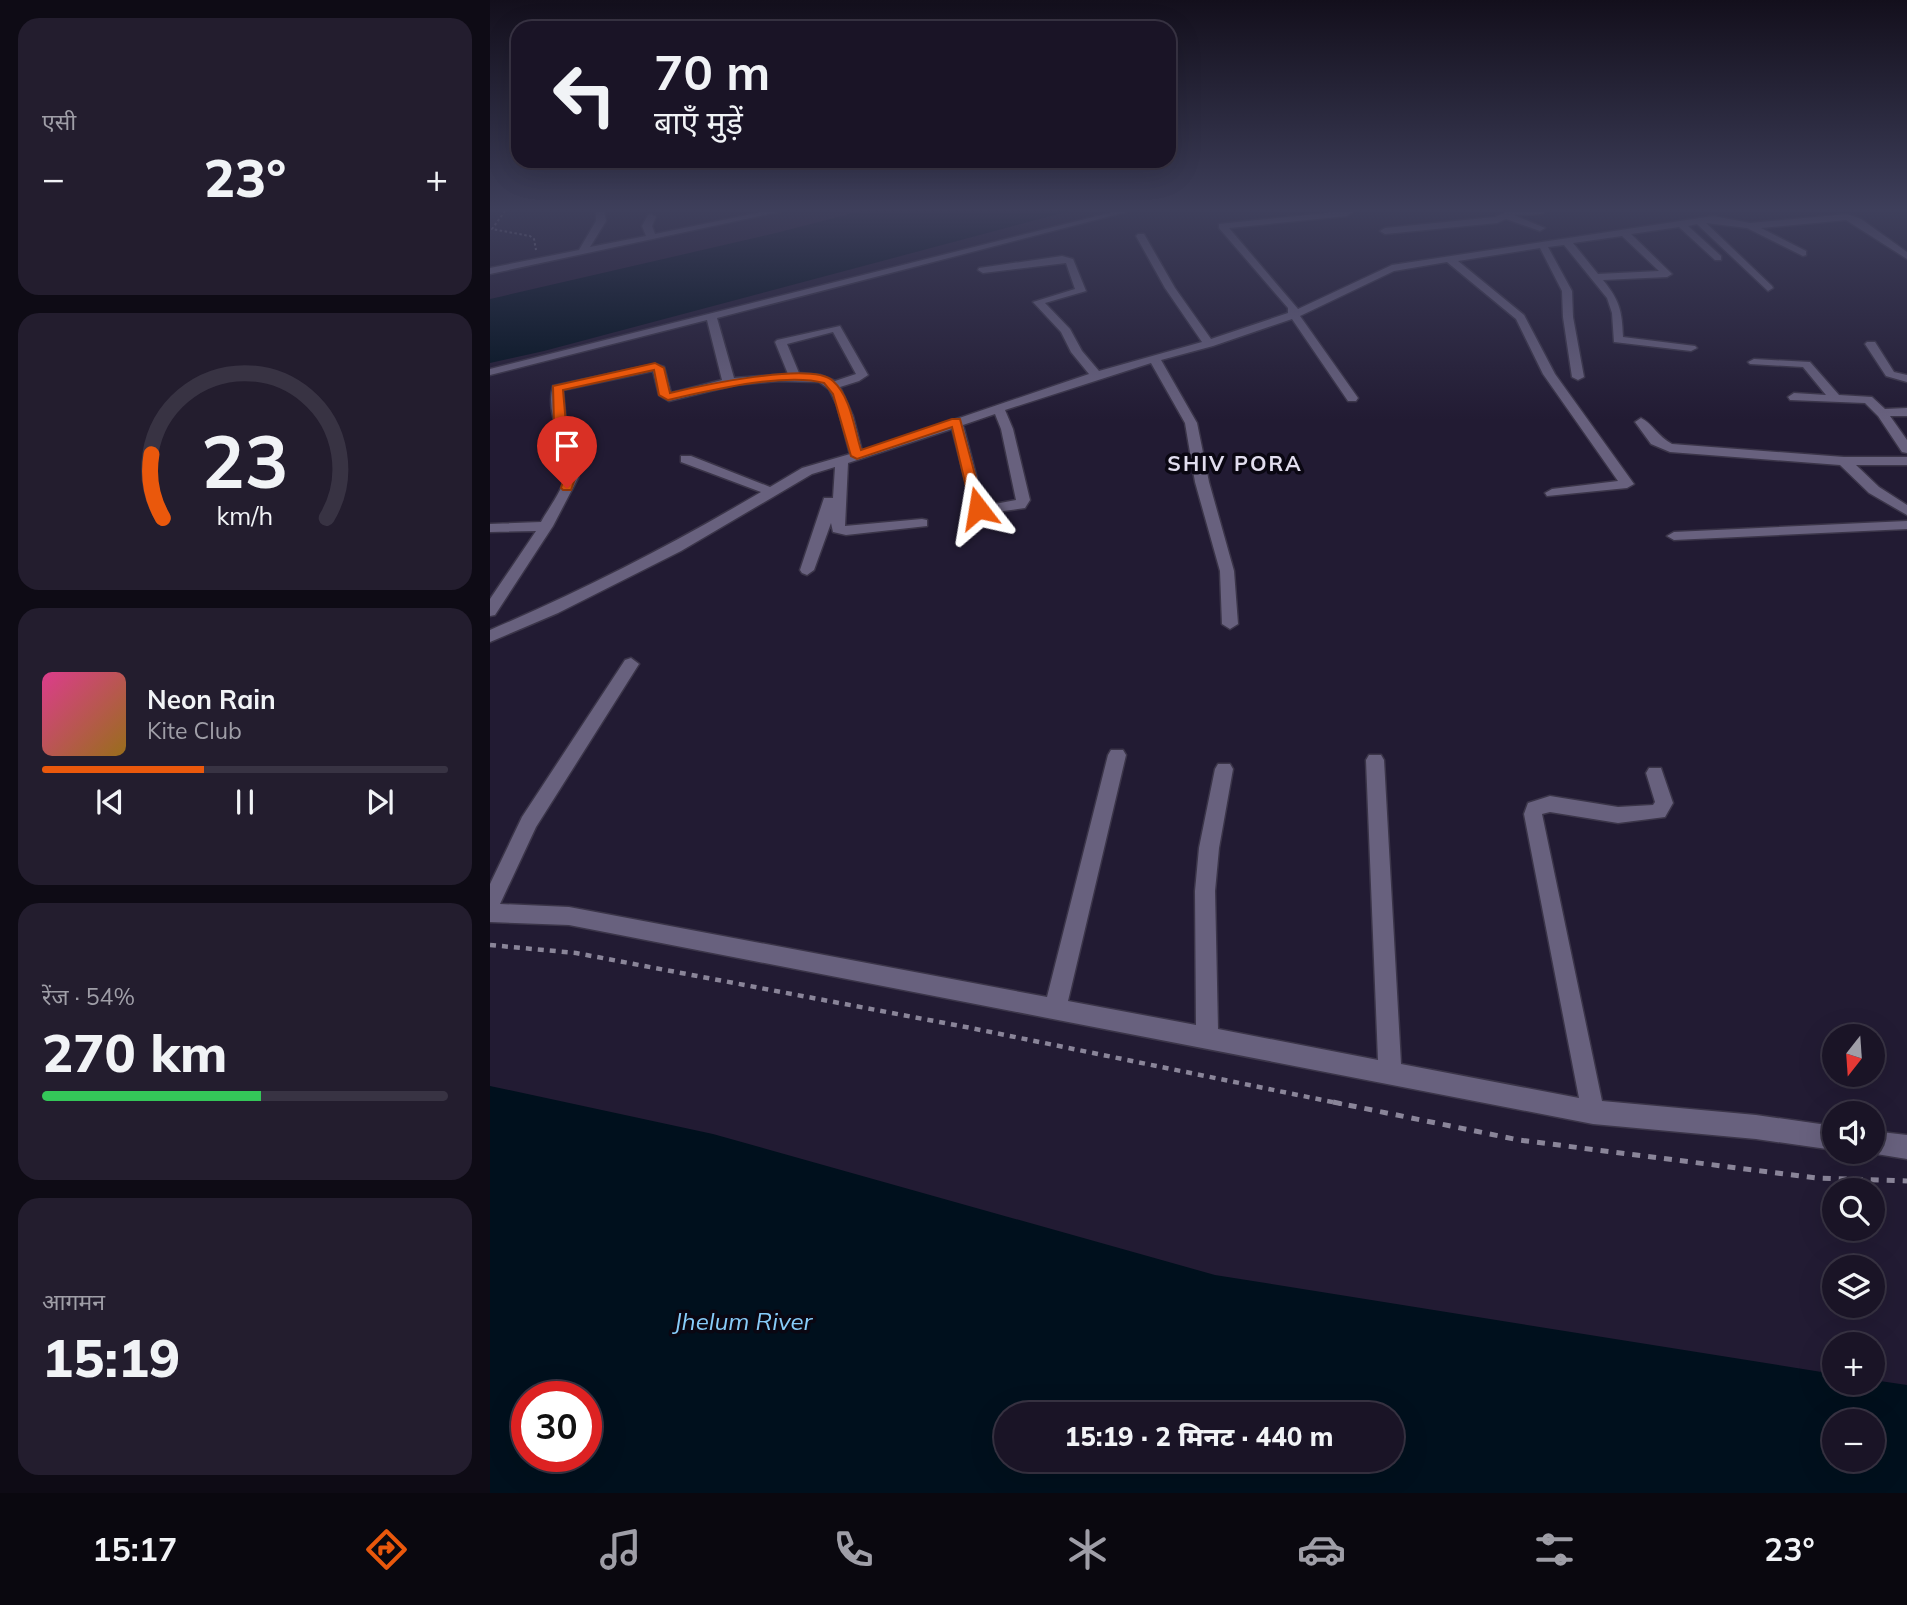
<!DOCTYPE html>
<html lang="hi">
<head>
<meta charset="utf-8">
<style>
	:root { --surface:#1a1426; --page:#231d2e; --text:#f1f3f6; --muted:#9f9ea7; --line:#383343; --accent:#ea580c }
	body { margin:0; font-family:Mulish,"Noto Sans Devanagari",sans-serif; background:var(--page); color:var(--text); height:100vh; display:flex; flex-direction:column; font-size:26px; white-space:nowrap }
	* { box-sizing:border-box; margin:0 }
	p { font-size:23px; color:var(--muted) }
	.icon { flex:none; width:38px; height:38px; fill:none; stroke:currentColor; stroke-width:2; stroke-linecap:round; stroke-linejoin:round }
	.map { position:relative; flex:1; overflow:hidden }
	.details { display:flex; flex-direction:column; gap:18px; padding:18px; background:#0e0b15; width:490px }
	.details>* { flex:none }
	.guide { position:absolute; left:21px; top:21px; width:665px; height:147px; border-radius:21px; box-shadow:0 7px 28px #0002,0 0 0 2px var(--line); background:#1a1426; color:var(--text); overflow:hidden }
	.needle { width:46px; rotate:197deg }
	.buttons { position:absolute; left:1332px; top:1024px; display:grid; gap:14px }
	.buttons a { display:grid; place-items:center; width:63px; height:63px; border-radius:50%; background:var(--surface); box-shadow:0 7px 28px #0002,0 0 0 2px var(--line); font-size:35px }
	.speed { position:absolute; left:21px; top:1381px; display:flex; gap:14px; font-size:35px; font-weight:700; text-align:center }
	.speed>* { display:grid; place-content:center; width:91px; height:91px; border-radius:50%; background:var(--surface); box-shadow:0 7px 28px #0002,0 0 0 2px var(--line); line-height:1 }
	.speed .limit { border:10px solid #d22; background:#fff; color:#111 }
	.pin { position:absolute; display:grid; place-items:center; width:60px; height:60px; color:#fff; margin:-72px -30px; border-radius:50% 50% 50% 0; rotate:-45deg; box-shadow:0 0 7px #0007 }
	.pin .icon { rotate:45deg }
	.me { position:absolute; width:77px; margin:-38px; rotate:346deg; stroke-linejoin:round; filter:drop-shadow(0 0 5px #0008) }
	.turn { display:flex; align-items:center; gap:24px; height:147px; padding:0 28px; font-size:32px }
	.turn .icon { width:91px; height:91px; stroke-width:2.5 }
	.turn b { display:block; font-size:49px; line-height:60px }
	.big { font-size:52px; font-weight:800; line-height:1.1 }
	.details .widget { flex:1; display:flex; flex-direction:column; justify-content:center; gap:10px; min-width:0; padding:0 24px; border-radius:21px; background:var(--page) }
	.details .dial { align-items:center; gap:0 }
	.dial svg { height:182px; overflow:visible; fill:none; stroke:var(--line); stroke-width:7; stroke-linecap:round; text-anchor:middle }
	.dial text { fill:var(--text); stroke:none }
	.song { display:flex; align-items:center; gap:21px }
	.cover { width:84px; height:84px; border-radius:10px; background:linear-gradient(135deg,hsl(330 70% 55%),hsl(40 70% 35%)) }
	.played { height:7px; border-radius:4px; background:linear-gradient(90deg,var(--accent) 40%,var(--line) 40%) }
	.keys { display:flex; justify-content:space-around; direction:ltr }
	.heat { display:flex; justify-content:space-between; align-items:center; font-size:38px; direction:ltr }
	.charge { height:10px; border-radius:5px; background:linear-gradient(90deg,#34c759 54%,var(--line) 0) }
	.trip { position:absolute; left:504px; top:1402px; width:410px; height:70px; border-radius:35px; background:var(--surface); box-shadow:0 7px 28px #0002,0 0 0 2px var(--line); font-weight:800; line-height:70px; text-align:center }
	.tabs { display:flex; height:112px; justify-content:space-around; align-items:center; background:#0a080f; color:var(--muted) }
	.tabs .icon { width:49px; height:49px }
	.tabs .current { color:var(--accent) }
	.tabs b { font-size:32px; color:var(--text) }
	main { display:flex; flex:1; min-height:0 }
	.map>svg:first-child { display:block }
</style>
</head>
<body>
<main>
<section class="details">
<div class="widget"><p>एसी</p>
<div class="heat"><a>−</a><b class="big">23°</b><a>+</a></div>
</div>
<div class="widget dial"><svg viewBox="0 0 100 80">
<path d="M14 69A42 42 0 1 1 86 69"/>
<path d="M14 69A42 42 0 0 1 9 41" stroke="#ea580c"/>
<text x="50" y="56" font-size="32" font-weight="700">23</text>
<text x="50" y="72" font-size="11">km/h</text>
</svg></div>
<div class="widget">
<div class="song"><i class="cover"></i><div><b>Neon Rain</b><p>Kite Club</p></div></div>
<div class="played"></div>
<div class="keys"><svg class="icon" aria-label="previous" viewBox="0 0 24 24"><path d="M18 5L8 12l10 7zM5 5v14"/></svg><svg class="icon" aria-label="pause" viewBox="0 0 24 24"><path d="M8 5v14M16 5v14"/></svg><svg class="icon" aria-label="next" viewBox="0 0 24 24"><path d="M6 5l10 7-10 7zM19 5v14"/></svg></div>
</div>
<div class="widget"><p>रेंज · 54%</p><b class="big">270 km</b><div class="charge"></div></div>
<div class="widget"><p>आगमन</p><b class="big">15:19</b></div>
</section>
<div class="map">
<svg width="1417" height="1493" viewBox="0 0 1417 1493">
	<rect width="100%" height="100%" fill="#221b33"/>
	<g fill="#00101d" fill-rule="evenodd">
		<polygon points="371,211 580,211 54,351 0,363 0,299 286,233"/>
		<path d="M0 1086 223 1134 725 1275 1344 1374V1382H1382L1383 1380 1417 1385V1493H0ZM37 1396H96V1456H37ZM516 1414H901V1460H516ZM1344 1421H1382V1460H1344Z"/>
	</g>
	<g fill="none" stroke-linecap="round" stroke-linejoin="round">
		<defs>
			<g id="minor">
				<polygon points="106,211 114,211 116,221 100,247 156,236 152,226 158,215 161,214 166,217 162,226 165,234 277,211 292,211 0,274 0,268 89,250 106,221"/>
				<path d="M627 211H640L227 318 244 378 298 374 285 342 287 340 350 326 378 375 369 381 350 387 363 416 372 451 599 374 581 352 571 332 543 302 585 289 576 263 493 273 488 270 489 268 572 256 583 259 596 291 555 303 580 329 592 351 609 371 712 342 675 288 646 236 648 234H654L685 288 721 339 798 313V308L729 228V224L855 211H864L857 216 739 228 808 309 902 265 1223 216 1260 223 1357 214 1371 219 1417 252V259L1356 220 1271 228 1316 251V255L1313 256 1257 228 1216 223 1282 286 1283 288 1278 291 1207 224 1198 226 1231 256V260H1225L1189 227 1141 234 1182 274 1177 277 1113 280C1130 301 1132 311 1133 337L1205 346 1207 348 1201 351 1124 342 1122 313 1117 298 1074 245 1058 247 1082 291 1083 317 1094 377 1088 380 1082 377 1073 317 1072 291 1050 248 968 261 1034 315 1065 374 1144 484 1137 488 1057 496 1055 493 1062 489 1128 481 1053 374 1026 319 957 262 904 271 810 316 868 398 866 401H858L802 319 723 346 671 360 707 423 719 482 744 571 748 624 740 629 732 624 730 571 705 482 695 423 661 363 515 410 523 429 540 500 535 508 493 514 483 511 462 429 358 463 355 526 432 519 437 520V526L356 535 343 532 341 523 324 570 317 575 312 573 310 570 334 498H343L345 467 322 474 191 551 68 613 0 642V630C94 590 183 544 271 492L191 462V456H201L280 487 312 468 360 454 347 405 339 389 329 382 288 381 245 385 179 401 169 395 163 371 73 390 76 424 90 468 88 478 63 526 5 615 0 616V599L46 531 0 532V524L51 522C59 507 78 484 76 467 74 441 55 413 63 386L165 364 174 367 181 393 232 380 217 320 0 375V369ZM1132 236 1169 271 1108 274 1083 243ZM343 332 366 374 345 381 330 375 309 373 297 344ZM505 414 511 429 526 500 494 506 473 425Z"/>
				<polygon points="1019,211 1056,211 1052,214 1024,215 1055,228 1050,231 1016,219 1007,223 895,234 890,231 895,228 1005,217"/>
				<polygon points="1377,342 1385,342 1404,372 1417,375 1417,382 1396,376 1375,344"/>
				<polygon points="1264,359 1320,362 1349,395 1382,397 1395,409 1417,408 1417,416 1400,416 1417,440 1417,453 1412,452 1388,416 1375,403 1300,400 1298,397 1304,393 1336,395 1313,367 1260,364 1258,362"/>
				<path d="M1151 418C1163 424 1168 437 1182 444L1354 457H1417V465H1366L1389 487 1417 505V515L1379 493 1350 465 1180 452 1161 444 1145 422Z"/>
				<polygon points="1417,521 1417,529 1184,540 1177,536 1184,532"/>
				<polygon points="141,658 149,664 46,827 10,904 79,907 557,997 618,755 621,750 633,750 636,755 578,1001 706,1025 705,891 709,848 725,769 728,764 740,764 743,769 729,848 725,891 728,1029 888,1060 876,760 879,755 891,755 894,760 911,1064 1089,1098 1034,814 1038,803 1060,796 1128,807 1163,805 1165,802 1156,773 1159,768 1171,768 1183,803 1175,817 1128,823 1060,812 1052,814 1112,1101 1266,1115 1344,1126 1344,1150 1266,1139 1103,1124 79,925 0,922 0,884 32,817 135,660"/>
				<polygon points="1382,1131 1417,1135 1417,1159 1374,1152 1382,1152"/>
			</g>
		</defs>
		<use href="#minor" stroke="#3b3549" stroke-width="3"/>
		<polyline stroke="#8a8599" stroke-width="2" stroke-dasharray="2.5 2.5" stroke-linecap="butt" points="15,211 2,229 40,236 44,239 46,250"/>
		<polyline stroke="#8a8599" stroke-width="4.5" stroke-dasharray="6 6" stroke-linecap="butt" points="0,945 86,953 481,1028 852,1104"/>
		<polyline stroke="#8a8599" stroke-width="5" stroke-dasharray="8 8" stroke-linecap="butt" points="843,1102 1029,1140 1326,1178 1417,1181"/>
		<use href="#minor" fill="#68617e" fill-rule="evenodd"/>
	</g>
	<linearGradient id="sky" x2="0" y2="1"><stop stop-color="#130f1c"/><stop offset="0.5" stop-color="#3e3f5b"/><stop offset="1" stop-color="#3e3f5b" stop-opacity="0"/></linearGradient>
	<rect width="1417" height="420" fill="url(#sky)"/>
	<path fill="#ea580c" stroke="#983908" stroke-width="2" d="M165 363 174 368 180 393C209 386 322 361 343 381 361 397 364 428 371 450L462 419H470L494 508 488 511 481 508 462 427 367 459 361 456 343 394 334 383C295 372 218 391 178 400L169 395 164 370 73 390 76 424 89 468 81 490H73L71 488 77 468 64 424 63 386Z"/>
	<g text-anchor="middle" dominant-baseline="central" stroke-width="7" stroke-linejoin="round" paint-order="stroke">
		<g font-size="21" font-weight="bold" letter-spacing="2" fill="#e1ddee" stroke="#0a0712">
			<text x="745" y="463">SHIV PORA</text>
		</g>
		<g font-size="24" font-style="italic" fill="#87ccf9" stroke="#0a0712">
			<text x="253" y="1321">Jhelum River</text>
		</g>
	</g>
</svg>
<div class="buttons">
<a><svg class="needle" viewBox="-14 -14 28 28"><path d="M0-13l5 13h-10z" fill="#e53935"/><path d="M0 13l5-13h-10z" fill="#9f9ea7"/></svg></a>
<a><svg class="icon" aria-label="sound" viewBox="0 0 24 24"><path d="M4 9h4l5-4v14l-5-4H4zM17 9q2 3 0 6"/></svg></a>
<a><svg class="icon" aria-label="search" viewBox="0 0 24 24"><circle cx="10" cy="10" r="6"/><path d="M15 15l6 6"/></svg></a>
<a><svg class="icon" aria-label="layers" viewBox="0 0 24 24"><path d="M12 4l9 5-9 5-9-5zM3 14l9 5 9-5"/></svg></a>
<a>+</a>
<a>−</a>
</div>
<div class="speed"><div class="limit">30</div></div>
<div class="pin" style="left:77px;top:488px;background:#d93025"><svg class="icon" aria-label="arrive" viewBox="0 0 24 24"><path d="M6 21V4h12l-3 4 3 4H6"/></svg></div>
<svg class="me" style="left:488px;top:508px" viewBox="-20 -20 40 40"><path d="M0-17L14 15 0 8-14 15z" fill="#ea580c" stroke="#fff" stroke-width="4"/></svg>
<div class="trip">15:19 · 2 मिनट · 440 m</div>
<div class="guide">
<div class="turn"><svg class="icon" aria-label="left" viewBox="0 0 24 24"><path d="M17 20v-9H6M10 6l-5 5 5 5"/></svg><div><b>70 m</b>बाएँ मुड़ें</div></div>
</div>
</div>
</main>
<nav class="tabs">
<b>15:17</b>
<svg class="icon current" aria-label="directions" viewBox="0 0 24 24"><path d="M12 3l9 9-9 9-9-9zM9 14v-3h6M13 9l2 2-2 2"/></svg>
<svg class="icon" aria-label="music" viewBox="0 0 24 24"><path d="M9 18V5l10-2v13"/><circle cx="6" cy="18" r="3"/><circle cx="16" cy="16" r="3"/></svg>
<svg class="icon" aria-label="phone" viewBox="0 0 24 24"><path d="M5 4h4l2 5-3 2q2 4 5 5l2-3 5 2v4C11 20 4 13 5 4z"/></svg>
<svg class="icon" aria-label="climate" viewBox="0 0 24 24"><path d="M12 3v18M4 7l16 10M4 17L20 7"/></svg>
<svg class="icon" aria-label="car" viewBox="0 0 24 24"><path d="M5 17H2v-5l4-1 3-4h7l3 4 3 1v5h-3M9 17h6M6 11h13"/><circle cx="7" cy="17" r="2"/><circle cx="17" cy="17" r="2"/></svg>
<svg class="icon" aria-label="filters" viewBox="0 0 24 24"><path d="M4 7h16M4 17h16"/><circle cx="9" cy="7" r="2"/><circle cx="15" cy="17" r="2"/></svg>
<b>23°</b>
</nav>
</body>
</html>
